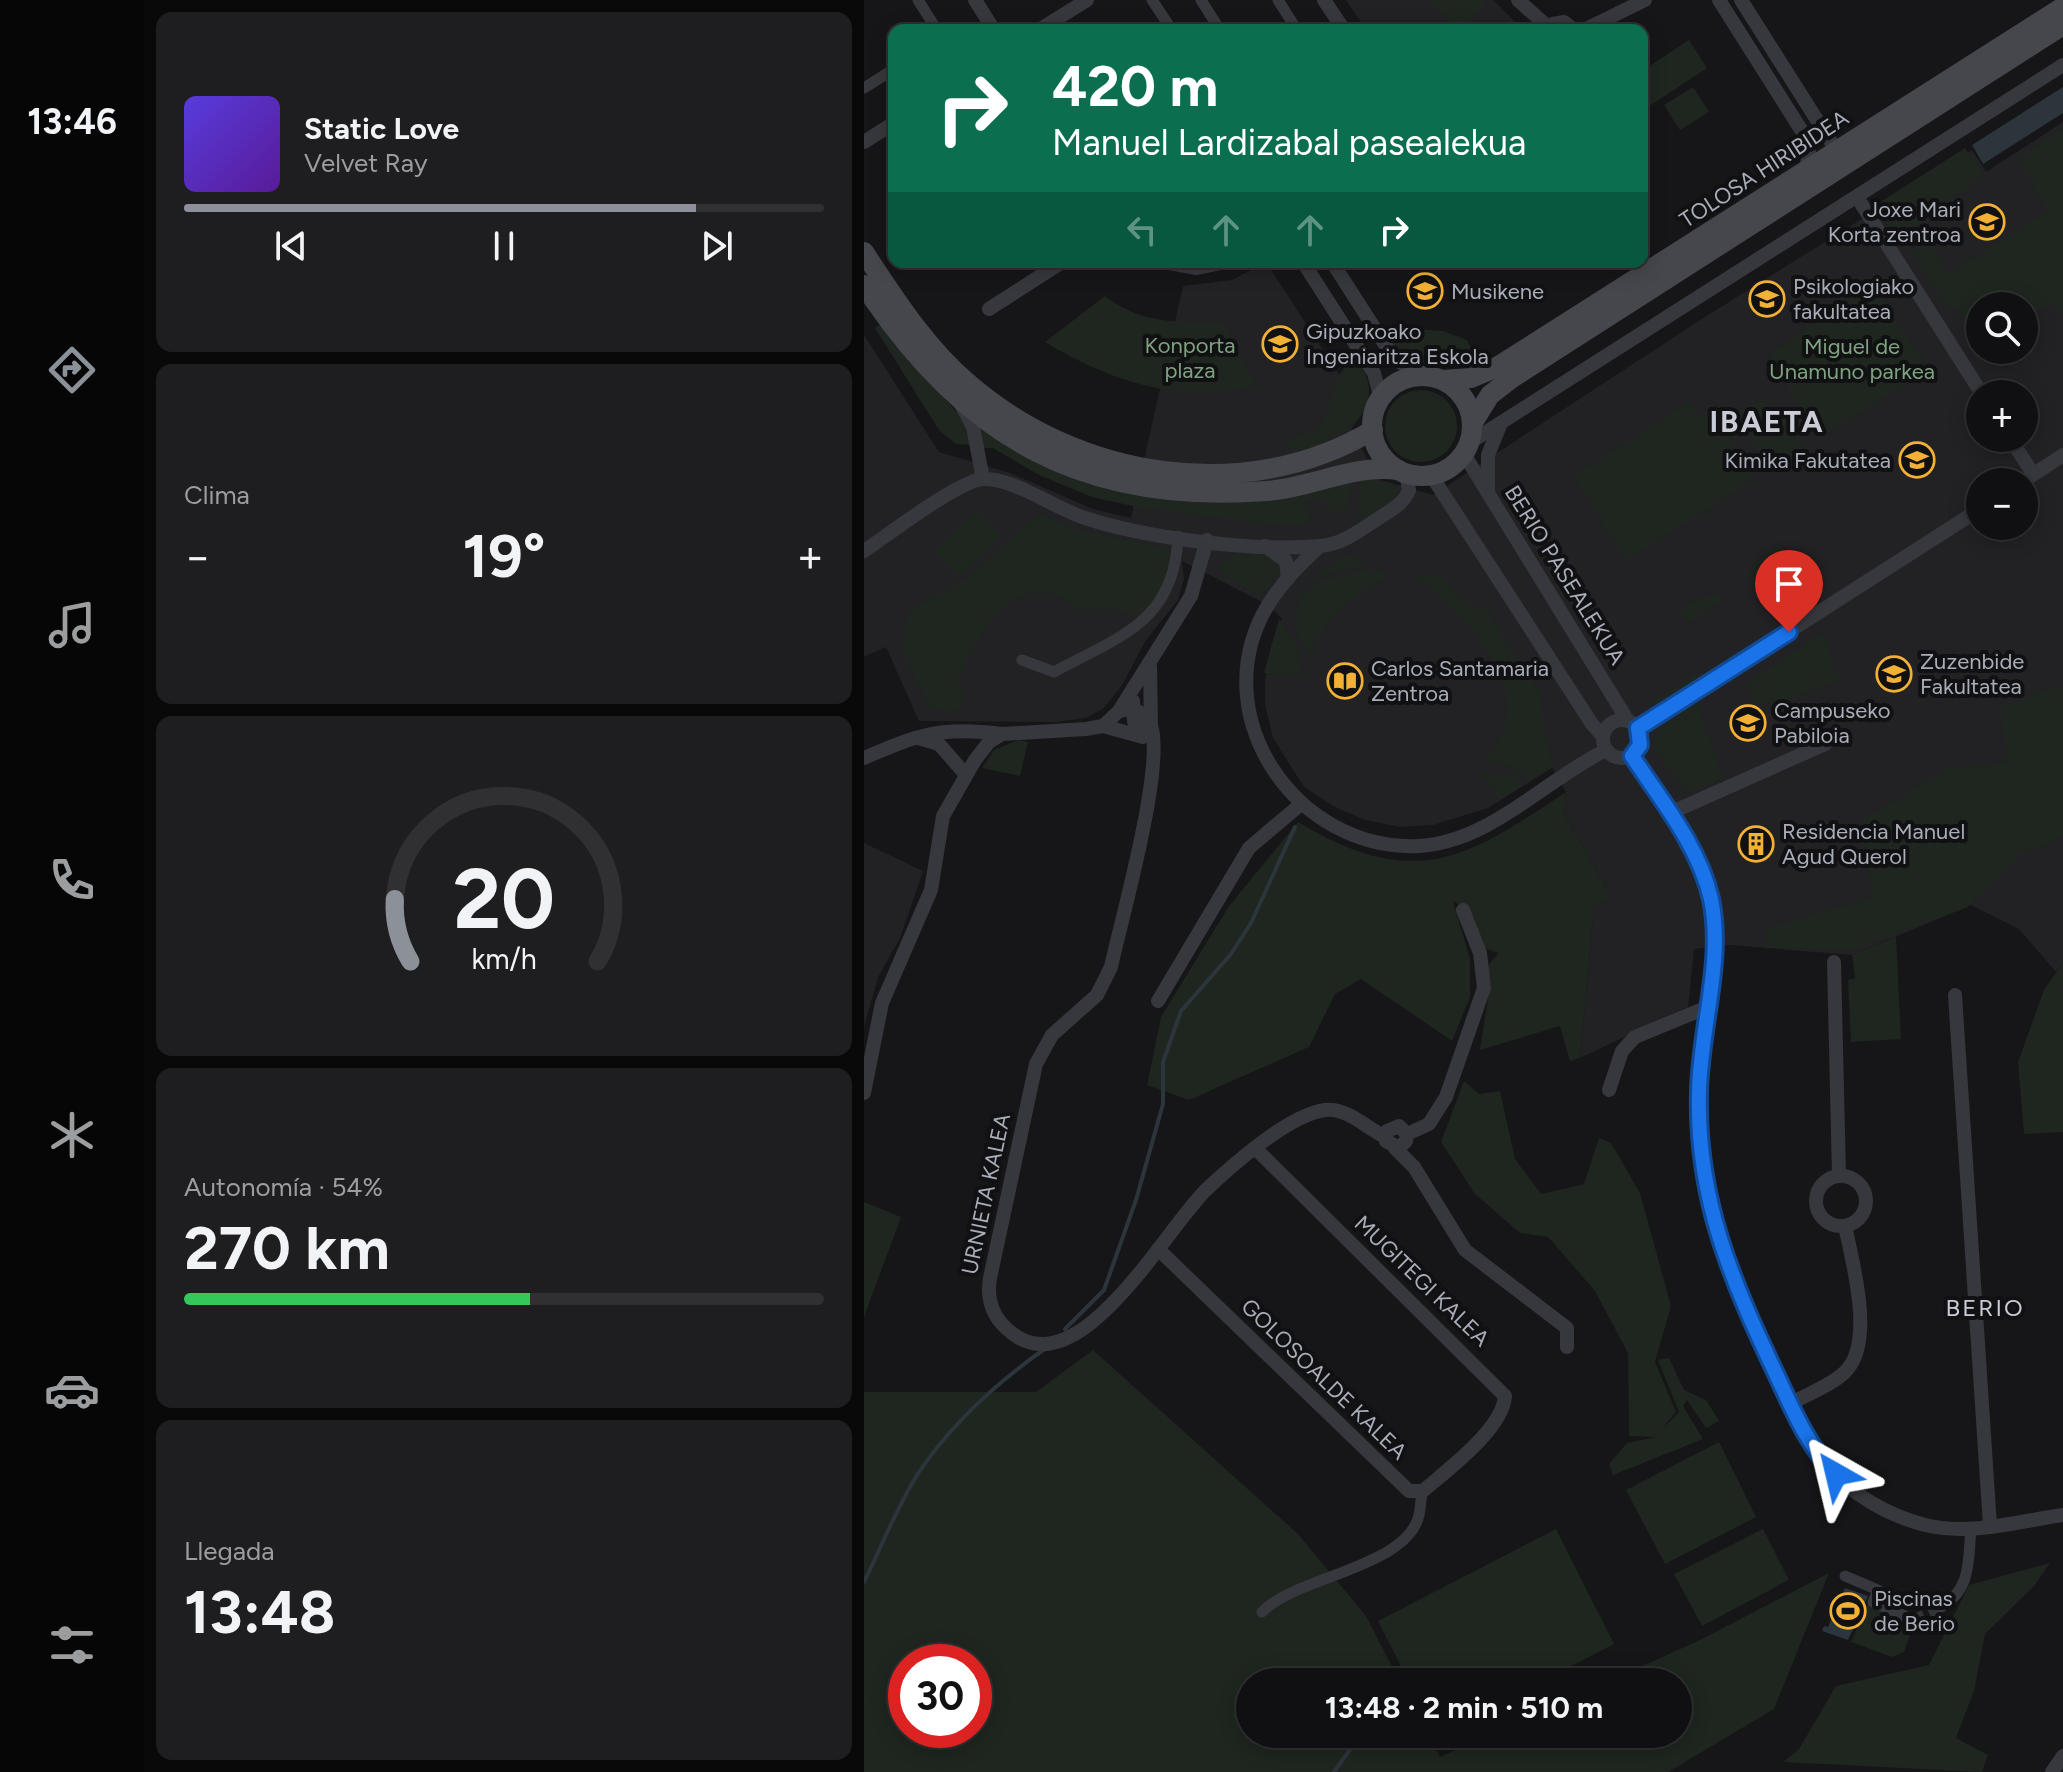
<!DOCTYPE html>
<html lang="es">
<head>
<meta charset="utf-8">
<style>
	:root { --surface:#101012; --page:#1e1e20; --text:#f1f3f6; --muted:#9c9d9f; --line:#303032; --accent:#8c9099 }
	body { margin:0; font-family:Figtree,sans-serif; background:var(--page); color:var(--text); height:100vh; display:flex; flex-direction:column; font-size:30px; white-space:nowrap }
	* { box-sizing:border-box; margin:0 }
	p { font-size:26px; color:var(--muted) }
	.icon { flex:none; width:44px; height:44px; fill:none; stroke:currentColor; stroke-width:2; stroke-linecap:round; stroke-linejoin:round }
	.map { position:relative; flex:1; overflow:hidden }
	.sheet { display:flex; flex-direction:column; gap:12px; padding:12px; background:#09090a; width:720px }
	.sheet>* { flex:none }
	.banner { position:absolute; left:24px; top:24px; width:760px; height:244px; border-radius:16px; box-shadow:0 4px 20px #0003,0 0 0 2px var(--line); background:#0b6e4f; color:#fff; overflow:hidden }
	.controls { position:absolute; left:1102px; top:292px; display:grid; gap:16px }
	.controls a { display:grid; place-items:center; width:72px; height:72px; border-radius:50%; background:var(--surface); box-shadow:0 4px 20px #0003,0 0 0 2px var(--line); font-size:40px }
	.speed { position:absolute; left:24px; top:1644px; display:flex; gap:16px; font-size:40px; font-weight:700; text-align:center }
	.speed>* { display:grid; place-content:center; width:104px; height:104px; border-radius:50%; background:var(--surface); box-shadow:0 4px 20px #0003,0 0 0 2px var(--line); line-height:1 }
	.speed .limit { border:12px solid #d22; background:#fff; color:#111 }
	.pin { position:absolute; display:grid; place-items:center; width:68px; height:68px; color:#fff; margin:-82px -34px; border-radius:50% 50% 50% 0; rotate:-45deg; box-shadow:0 0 8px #0007 }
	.pin .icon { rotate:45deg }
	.me { position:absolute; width:88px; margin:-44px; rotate:323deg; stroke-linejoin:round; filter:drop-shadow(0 0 6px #0008) }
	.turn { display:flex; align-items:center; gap:28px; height:168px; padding:0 32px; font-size:36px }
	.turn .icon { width:104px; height:104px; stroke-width:2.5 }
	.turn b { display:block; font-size:56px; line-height:68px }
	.lanes { display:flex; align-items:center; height:76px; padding:0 32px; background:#0003; justify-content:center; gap:40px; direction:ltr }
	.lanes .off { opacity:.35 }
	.big { font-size:60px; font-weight:700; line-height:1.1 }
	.sheet .card { flex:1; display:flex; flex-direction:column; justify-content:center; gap:12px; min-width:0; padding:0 28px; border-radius:16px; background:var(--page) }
	.sheet .dial { align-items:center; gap:0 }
	.dial svg { height:208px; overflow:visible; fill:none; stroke:var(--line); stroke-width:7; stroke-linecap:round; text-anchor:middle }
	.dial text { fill:var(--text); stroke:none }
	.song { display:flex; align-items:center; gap:24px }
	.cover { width:96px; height:96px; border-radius:12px; background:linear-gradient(135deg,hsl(250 70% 55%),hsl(270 70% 35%)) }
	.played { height:8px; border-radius:4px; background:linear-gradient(90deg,var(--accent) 80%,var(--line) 80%) }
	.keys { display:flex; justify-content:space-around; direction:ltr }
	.heat { display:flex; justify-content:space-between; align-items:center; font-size:44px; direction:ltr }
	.charge { height:12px; border-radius:6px; background:linear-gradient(90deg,#34c759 54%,var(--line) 0) }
	.trip { position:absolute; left:372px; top:1668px; width:456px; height:80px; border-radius:40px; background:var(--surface); box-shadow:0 4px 20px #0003,0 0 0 2px var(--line); font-weight:700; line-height:80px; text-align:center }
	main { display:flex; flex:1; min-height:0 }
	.tabs { display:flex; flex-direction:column; width:144px; justify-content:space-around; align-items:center; background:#060607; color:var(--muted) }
	.tabs .icon { width:56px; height:56px }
	.tabs .active { color:var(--accent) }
	.tabs b { font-size:36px; color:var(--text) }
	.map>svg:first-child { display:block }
</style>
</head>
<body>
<main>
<nav class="tabs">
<b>13:46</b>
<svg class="icon active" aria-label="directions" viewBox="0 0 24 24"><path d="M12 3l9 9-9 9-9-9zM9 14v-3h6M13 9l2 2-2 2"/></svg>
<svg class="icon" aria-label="music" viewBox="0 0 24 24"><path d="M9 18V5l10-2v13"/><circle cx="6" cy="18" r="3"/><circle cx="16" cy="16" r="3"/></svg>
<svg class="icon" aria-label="phone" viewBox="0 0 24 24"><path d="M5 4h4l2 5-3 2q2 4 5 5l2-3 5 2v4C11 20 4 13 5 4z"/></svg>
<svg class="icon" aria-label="climate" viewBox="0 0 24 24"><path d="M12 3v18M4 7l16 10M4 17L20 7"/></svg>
<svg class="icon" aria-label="car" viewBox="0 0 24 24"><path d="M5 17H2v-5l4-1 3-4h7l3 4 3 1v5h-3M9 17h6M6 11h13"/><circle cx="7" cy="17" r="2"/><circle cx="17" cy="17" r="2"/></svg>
<svg class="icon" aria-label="filters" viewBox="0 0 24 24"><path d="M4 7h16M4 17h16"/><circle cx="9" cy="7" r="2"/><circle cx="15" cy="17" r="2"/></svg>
</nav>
<section class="sheet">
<div class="card">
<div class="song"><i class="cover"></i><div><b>Static Love</b><p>Velvet Ray</p></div></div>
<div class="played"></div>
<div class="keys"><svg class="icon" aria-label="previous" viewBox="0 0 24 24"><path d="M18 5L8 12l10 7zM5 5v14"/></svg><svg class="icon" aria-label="pause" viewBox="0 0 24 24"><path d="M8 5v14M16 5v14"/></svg><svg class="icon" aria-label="next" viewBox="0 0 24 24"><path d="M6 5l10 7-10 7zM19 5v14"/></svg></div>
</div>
<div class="card"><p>Clima</p>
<div class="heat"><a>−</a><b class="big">19°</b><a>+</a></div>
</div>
<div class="card dial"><svg viewBox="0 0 100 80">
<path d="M14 69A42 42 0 1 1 86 69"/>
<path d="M14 69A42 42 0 0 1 8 45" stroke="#8c9099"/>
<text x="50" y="56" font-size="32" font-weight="700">20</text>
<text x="50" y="72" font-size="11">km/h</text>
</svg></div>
<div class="card"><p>Autonomía · 54%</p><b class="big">270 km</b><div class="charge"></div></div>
<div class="card"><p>Llegada</p><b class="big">13:48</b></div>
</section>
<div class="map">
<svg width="1199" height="1772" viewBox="0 0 1199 1772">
	<rect width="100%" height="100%" fill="#161618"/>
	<g fill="#222225" fill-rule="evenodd">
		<polygon points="482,0 629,0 659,30 502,30"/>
		<path d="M1199 122V963L1192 972 1155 929 1107 905 988 955 867 945 830 949 824 1007 716 1058 730 908 747 896 700 814 702 792 688 768 624 808 569 825 536 827 501 820 469 806 440 787 409 738 401 705V681L407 646 418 618 404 605 318 561 320 579 314 600 282 640 258 685 240 708 222 718 192 722 55 721 22 647 0 657V335L75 452 146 473 229 509 267 518 319 286 368 280 402 262 499 411 488 428 513 479 569 495 833 322 1108 150 1122 172ZM1116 306H1160V350H1116ZM1116 394H1160V438H1116ZM1116 482H1160V526H1116Z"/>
		<polygon points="0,843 59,871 36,938 14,977 0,1027"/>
	</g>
	<g fill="#1e261f" fill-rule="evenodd">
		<polygon points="566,0 619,0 622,3 596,29"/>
		<polygon points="825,40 843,68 778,111 778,71"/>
		<polygon points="829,87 845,112 816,130 800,105"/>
		<polygon points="1199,129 1199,316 1190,302 1160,320 1160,306 1116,306 1116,346 1091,306 1084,310 1048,253 1064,242 1084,274 1184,211 1154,160"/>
		<polygon points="1101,148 1120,175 1033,240 1015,212 1015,203"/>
		<polygon points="1009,286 1064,370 953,440 905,354"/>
		<path d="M241 296C277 324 315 323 359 322L392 386C316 405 246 381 181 342Z"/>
		<path d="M17 324C29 339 41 355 53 369 76 394 99 412 109 445L92 444 75 430 11 328Z"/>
		<path d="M550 329 579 331 603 340 614 363C583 368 540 368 523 338Z"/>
		<path d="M493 357C530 415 475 436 431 457L421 439C432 436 449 434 457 424 473 404 461 378 493 357Z"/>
		<circle cx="557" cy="426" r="36"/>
		<polygon points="897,399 917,411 941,447 905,470 872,415"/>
		<path d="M825 402 833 415C865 417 877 454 888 481L761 561 710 476Z"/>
		<polygon points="112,422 229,483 487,482 482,515 478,510 472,513 454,497 441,501 447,524 426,526 282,509 228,497 175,475 129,448 118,448"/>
		<polygon points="496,479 528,483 536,494 534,500 493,527"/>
		<polygon points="114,510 138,536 95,577 70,551"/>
		<path d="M175 513 216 531 304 548 315 564 307 594 284 623C273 618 261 611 249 609 239 606 227 612 218 609 205 605 198 593 178 592 135 590 111 645 94 677L100 695 95 709 84 712 65 706 38 653 43 612 105 577Z"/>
		<polygon points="916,545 925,558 887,582 881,574 889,568 887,564"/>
		<polygon points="379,552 401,553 415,559 418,577 413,575 397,597 352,570 362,558"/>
		<polygon points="490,556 504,566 465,573 436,590 477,557"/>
		<path d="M509 569 525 575C489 597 460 618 445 658L430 627 438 594 458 581Z"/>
		<path d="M577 574 597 598 621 609 676 694 682 744 689 766 665 781C652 766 640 760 619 762 685 696 602 618 551 577Z"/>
		<polygon points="854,592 859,600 823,624 815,612 842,594 845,598"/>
		<polygon points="415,619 433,645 436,675 400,673"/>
		<polygon points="958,632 976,680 911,703 892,705 882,685"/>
		<polygon points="834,672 831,683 792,708 788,702"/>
		<polygon points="1199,685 1199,837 1157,854 1102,908 985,950 902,948 902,928 1008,898 997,821 1084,768 1143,764 1136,707"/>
		<polygon points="832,703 859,778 823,793 791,748 794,730"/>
		<polygon points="154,740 164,742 156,776 118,768 130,750"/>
		<polygon points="614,770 628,775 652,776 659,785 636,800"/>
		<path d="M702 792 700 814 747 896 730 909 716 1058 706 1061 696 1026 616 1050 625 993 624 965 635 953 617 947 604 909 589 901 606 959V997L588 1041 497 979 471 994 445 1047 325 1100 283 1085 297 1017 365 906 434 822C550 891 599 861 702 792Z"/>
		<polygon points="1032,937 1037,1039 987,1042 984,980 991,978 988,955"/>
		<polygon points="1199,963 1199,1132 1160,1134 1154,1062 1180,990"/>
		<polygon points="600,1081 615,1094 636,1091 651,1159 677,1194 720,1184 735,1138 747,1143 776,1193 807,1306 791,1362 812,1412 797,1430 815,1412 794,1360 805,1358 820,1390 842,1400 855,1421 842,1428 823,1400 819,1406 839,1439 749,1475 745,1464 763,1443 792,1437 765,1436 764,1353 731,1291 684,1237 656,1233 611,1194 577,1142"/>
		<polygon points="0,1202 37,1217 0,1317"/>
		<path d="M229 1350 434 1534 502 1616 536 1682H386V1734H563L576 1757 628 1734H814V1682H743L836 1640 965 1573 910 1709 804 1772H0V1392H172ZM42 1662H110V1730H42Z"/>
		<polygon points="855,1442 892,1517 801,1564 762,1490"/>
		<polygon points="692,1529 750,1644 676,1682 545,1682 514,1621"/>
		<polygon points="899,1529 925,1580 838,1626 810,1574"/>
		<polygon points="1186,1563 1170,1586 1121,1634 1110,1691 1092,1738 1124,1755 1118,1772 919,1762 935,1749 972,1686 1065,1665 1105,1585"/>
		<polygon points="1004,1603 1045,1620 1048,1629 1040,1652 1028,1657 987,1642"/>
	</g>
	<g fill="#2c353c">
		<polygon points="1199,87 1199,113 1119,164 1108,145"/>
		<polygon points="981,1588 1004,1596 984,1640 958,1631 960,1626 964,1627"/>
	</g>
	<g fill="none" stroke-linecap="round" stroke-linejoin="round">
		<g stroke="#2c353c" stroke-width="4">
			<polyline points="201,1329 240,1290 272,1200 299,1104 299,1062 317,1011 367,954 387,923 431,827"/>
			<path d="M0 1582C18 1546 33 1506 55 1472 89 1422 132 1383 182 1348"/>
			<polyline points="470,1772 490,1744 502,1734"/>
		</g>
		<polyline stroke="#333438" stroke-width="11" stroke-dasharray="11 5.5" stroke-linecap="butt" points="1050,1620 1077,1607"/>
		<g stroke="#37383d" stroke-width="11">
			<polyline points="54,0 73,30"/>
			<polyline points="288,0 308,30"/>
			<polyline points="337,0 356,30"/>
			<polyline points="414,0 433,30"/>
			<polyline points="0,88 30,69"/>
			<path d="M158 660 190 672C256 636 311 622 314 536"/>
			<polyline points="981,1576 1014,1590 1009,1602 1050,1620"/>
			<path d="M1077 1607C1108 1589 1104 1560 1107 1528"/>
			<path d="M398 1612C431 1577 544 1567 555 1515 557 1507 556 1499 559 1491"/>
		</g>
		<g stroke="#37383d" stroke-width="14">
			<polyline points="111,0 130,30"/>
			<polyline points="460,0 480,30"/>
			<polyline points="654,0 685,28"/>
			<polyline points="855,0 941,136 945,153 942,170"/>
			<polyline points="877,0 972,150"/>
			<polyline points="175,30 223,0"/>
			<polyline points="684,30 689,24 700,22 710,30"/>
			<polyline points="720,30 781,0"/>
			<polyline points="0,142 30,123"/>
			<polyline points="993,197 1118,394"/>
			<polyline points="299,262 333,268 362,262"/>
			<polyline points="439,262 510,373 517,399"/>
			<polyline points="468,262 529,357 556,376"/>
			<polyline points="125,309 198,262"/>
			<polyline points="96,403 109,427 119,479"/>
			<polyline points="1146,438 1169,474"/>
			<polyline points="605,443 1199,65"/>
			<polyline points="600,454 764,721"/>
			<polyline points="567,475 728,724 738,735"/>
			<polyline points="1158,482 1199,455"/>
			<polyline points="624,490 624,455 637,423"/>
			<polyline points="401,546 422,561 424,579"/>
			<path d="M456 546C436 564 418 582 404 605 338 714 432 852 555 846 626 842 681 780 742 750"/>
			<path d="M0 551C24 535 94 481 119 479 148 477 192 509 221 518 282 538 390 552 455 546 477 545 497 530 515 518 527 510 540 504 545 490L542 473"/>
			<polyline points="269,701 270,721 276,734 287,725 286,666"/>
			<path d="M255 711C268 708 279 709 286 723 303 760 257 920 247 967L233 995 188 1035 172 1064 126 1278C123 1296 127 1314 142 1328 213 1397 304 1223 345 1187 372 1162 425 1115 461 1110 482 1107 503 1128 521 1137"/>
			<circle cx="758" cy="739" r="19"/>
			<polyline points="239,726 279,737"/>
			<polyline points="774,728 1116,509"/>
			<polyline points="54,738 75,744 102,775"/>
			<path d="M768 756C798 800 838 849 848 903 855 945 846 988 841 1030 836 1070 835 1109 836 1150 839 1225 875 1295 906 1361 923 1397 940 1435 964 1466 987 1495 1026 1516 1061 1525 1105 1536 1156 1521 1199 1515"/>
			<path d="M0 758C56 734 76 726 138 734"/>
			<polyline points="806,813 961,744"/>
			<polyline points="970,962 975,1176"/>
			<polyline points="1091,995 1126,1526"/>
			<polyline points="294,1001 385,848 437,804"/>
			<polyline points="745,1090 758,1051 771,1037 844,1007"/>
			<polyline points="0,1093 18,1003 67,890 79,816 111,760 125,742 138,734 222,729 239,726 255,711 327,596 343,540"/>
			<polyline points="543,1134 535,1126 523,1131 522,1141 535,1148 542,1141 543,1134 565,1124 582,1097 620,988 616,953 599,910"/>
			<polyline points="531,1148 550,1167 601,1250 703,1328 703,1347"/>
			<circle cx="977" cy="1201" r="25"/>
			<path d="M294 1249 545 1491H559C583 1470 639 1429 641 1396L391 1148"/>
			<path d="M926 1404C943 1394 968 1385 981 1372 1011 1343 989 1264 981 1226"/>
			<polyline points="1188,1772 1199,1756"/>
		</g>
		<g stroke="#45474d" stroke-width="20">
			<path d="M0 252C31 299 62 348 106 385 216 479 382 506 509 430"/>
			<path d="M0 285C100 438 219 505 403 491 447 488 489 464 534 470"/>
			<circle cx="558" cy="426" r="50"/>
			<polyline points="579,380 607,378 633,367 1199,7"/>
			<polyline points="608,424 626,395 648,378 1199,25"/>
		</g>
	</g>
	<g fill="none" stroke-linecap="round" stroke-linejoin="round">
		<defs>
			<path id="route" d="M925 632 774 728 776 745 768 756C797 800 835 846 847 899 860 962 836 1028 835 1092 832 1199 868 1281 913 1376 928 1408 945 1449 972 1474"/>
		</defs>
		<use href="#route" stroke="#114b97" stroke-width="20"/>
		<use href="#route" stroke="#1a73e8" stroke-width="14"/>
	</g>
	<defs>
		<symbol id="university-ring" viewBox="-11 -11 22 22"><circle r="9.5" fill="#111113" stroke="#f2b134" stroke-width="1.5"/><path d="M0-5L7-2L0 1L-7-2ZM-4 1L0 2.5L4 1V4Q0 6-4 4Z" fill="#f2b134"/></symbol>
		<symbol id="library-ring" viewBox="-11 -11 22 22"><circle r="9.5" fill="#111113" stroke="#f2b134" stroke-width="1.5"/><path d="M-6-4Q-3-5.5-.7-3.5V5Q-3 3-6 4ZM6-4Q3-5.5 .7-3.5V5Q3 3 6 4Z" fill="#f2b134"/></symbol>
		<symbol id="building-ring" viewBox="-11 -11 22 22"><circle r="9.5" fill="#111113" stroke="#f2b134" stroke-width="1.5"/><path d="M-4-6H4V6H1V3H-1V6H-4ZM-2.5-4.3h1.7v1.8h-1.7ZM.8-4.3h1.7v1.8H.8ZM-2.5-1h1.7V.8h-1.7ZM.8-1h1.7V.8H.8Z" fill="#f2b134"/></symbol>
		<symbol id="stadium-ring" viewBox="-11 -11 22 22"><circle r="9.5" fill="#111113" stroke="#f2b134" stroke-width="1.5"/><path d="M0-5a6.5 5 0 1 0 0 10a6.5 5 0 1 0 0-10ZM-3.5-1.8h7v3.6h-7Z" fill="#f2b134"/></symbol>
	</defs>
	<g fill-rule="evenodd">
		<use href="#university-ring" x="1103" y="202" width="40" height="40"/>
		<use href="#university-ring" x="541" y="271" width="40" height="40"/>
		<use href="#university-ring" x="883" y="279" width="40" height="40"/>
		<use href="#university-ring" x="396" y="324" width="40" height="40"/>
		<use href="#university-ring" x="1033" y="440" width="40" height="40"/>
		<use href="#university-ring" x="1010" y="654" width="40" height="40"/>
		<use href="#library-ring" x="461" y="661" width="40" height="40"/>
		<use href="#university-ring" x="864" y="703" width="40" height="40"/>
		<use href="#building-ring" x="872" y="824" width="40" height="40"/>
		<use href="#stadium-ring" x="964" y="1591" width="40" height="40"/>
	</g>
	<g text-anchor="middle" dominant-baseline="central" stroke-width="8" stroke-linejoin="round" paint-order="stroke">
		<g font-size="22" fill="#a8adb8" stroke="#111113">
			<text transform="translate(900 169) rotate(-33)">TOLOSA HIRIBIDEA</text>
			<text transform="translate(701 575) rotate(58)">BERIO PASEALEKUA</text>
			<text transform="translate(122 1194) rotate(-78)">URNIETA KALEA</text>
			<text transform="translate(558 1281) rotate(44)">MUGITEGI KALEA</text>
			<text transform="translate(460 1379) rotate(44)">GOLOSOALDE KALEA</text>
		</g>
		<g font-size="22" fill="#a8adb8" stroke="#111113" text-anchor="start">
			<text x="1097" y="209" text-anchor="end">Joxe Mari<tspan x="1097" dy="25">Korta zentroa</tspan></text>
			<text x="929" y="286">Psikologiako<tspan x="929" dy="25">fakultatea</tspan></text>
			<text x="587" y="291">Musikene</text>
			<text x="442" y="331">Gipuzkoako<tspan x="442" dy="25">Ingeniaritza Eskola</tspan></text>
			<text x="1027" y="460" text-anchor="end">Kimika Fakutatea</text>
			<text x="1056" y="661">Zuzenbide<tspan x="1056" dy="25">Fakultatea</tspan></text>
			<text x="507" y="668">Carlos Santamaria<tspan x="507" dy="25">Zentroa</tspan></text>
			<text x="910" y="710">Campuseko<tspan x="910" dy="25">Pabiloia</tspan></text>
			<text x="918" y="831">Residencia Manuel<tspan x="918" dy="25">Agud Querol</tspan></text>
			<text x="1010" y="1598">Piscinas<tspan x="1010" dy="25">de Berio</tspan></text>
		</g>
		<g font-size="22" fill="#7fa381" stroke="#111113">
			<text x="326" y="345">Konporta<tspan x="326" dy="25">plaza</tspan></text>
			<text x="988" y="346">Miguel de<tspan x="988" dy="25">Unamuno parkea</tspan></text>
		</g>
		<g font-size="24" letter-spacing="2" fill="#c9ccd4" stroke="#111113">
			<text x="1121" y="1307">BERIO</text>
		</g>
		<g font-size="30" font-weight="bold" letter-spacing="2" fill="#c9ccd4" stroke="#111113">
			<text x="903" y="421">IBAETA</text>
		</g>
	</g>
</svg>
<div class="controls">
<a><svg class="icon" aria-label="search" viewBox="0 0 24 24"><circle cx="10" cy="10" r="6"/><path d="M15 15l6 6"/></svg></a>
<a>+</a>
<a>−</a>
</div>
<div class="speed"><div class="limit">30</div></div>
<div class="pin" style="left:925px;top:632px;background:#d93025"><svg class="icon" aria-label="arrive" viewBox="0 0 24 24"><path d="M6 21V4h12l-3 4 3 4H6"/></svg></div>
<svg class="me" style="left:972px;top:1474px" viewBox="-20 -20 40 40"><path d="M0-17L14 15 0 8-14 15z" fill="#1a73e8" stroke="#fff" stroke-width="4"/></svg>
<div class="trip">13:48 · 2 min · 510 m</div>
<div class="banner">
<div class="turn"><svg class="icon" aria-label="right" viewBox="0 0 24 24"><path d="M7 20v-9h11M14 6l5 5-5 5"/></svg><div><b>420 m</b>Manuel Lardizabal pasealekua</div></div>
<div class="lanes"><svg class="icon off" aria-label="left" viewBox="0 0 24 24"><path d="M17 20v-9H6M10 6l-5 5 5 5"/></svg><svg class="icon off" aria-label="ahead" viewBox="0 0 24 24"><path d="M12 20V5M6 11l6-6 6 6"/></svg><svg class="icon off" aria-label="ahead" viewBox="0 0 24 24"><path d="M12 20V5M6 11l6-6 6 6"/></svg><svg class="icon" aria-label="right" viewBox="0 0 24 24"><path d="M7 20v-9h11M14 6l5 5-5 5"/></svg></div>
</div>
</div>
</main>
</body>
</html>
